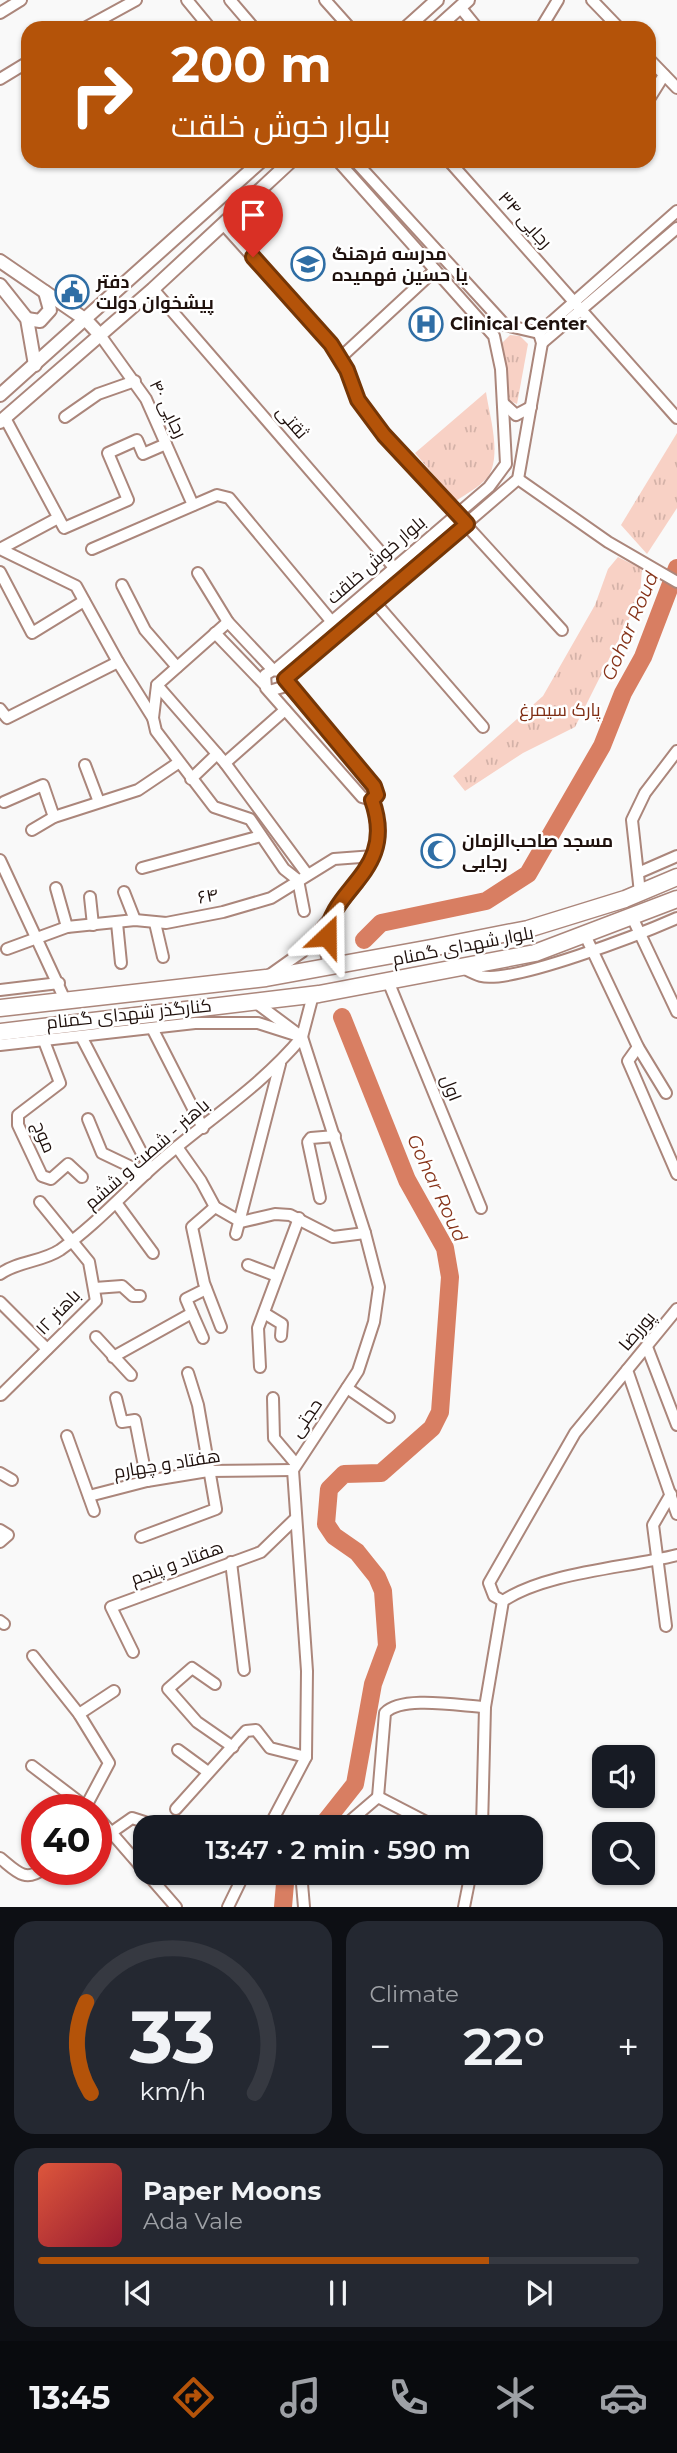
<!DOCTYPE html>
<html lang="en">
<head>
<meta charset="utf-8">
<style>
	:root { --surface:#171b24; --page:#242831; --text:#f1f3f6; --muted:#9ea1a6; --line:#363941; --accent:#b45309 }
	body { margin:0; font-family:Montserrat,Cairo,sans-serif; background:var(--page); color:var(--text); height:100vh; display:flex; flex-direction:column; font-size:26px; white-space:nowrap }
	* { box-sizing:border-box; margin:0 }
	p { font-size:23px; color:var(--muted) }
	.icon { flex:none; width:38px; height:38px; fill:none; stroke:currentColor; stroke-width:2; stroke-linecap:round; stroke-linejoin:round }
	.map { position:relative; height:1907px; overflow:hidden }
	.details { display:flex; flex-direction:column; gap:14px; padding:14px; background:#0d0f14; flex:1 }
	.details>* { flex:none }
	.top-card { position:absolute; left:21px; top:21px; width:635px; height:147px; border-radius:21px; box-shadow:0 2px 5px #0004; background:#b45309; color:#fff; overflow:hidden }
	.fabs { position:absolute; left:592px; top:1745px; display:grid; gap:14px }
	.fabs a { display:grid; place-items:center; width:63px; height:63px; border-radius:14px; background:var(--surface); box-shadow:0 2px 5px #0004; font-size:35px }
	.speed { position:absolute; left:21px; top:1794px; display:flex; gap:14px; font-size:35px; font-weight:700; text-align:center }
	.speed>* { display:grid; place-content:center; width:91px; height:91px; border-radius:50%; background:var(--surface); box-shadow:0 2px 5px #0004; line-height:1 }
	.speed .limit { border:10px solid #d22; background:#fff; color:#111 }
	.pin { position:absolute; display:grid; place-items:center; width:60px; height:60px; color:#fff; margin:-72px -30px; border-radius:50% 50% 50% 0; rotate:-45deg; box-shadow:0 0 7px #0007 }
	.pin .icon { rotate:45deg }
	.me { position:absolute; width:77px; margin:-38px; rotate:23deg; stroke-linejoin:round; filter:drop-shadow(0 0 5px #0008) }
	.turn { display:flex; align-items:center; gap:24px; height:147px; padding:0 35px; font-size:32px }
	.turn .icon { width:91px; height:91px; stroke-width:2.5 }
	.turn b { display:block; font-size:49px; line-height:60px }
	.big { font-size:52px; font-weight:600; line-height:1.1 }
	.details .card { flex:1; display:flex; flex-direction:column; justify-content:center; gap:10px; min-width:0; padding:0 24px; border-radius:21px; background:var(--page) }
	.details .dial { align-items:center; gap:0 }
	.dial svg { height:182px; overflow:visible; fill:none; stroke:var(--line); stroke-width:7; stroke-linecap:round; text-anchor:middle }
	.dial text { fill:var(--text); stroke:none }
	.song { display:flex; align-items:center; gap:21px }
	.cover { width:84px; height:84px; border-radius:10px; background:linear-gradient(135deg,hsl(10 70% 55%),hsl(350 70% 35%)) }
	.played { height:7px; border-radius:4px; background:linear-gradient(90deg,var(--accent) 75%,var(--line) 75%) }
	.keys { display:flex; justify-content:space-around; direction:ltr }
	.heat { display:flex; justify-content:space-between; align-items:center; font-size:38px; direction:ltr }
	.details .tiles { flex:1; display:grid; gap:14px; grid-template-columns:1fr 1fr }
	.card:last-child { grid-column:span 2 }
	.trip { position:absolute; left:133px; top:1815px; width:410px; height:70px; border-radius:21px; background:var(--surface); box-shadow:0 2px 5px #0004; font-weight:600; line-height:70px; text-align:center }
	.tab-bar { display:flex; height:112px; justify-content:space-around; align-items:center; background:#090b0e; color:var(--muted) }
	.tab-bar .icon { width:49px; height:49px }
	.tab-bar .current { color:var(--accent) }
	.tab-bar b { font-size:32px; color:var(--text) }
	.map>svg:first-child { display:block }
</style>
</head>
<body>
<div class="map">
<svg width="677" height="1907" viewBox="0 0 677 1907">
	<defs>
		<pattern id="grass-tufts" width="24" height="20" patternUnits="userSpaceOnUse" patternTransform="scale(1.75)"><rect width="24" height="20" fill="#f8d1c5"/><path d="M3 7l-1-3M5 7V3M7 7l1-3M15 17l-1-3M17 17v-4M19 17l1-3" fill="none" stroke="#d4b2a8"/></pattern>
	</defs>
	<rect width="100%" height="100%" fill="#f9f9f9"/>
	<g fill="url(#grass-tufts)">
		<polygon points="510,335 520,336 528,344 517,404 508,400 501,344"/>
		<path d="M486 392C489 414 503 458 487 478 479 487 466 494 456 501L415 453Z"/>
		<polygon points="677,433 677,508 647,554 621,525"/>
		<polygon points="618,557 642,569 640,595 629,619 575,727 523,753 465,791 453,776 543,696 595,605 608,569"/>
	</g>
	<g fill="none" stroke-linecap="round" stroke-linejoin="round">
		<g stroke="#d87e62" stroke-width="18">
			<polyline points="364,940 381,923 486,901 528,874 602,746 623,693 643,657 677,568"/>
			<polyline points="321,1827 355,1784 373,1684 387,1646 383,1591 377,1577 357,1552 334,1536 326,1524 329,1489 344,1474 381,1473 432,1428 440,1412 450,1277 445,1248 407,1180 342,1017"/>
			<polyline points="283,1907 286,1872"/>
		</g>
		<defs>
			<g id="minor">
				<polyline points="187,0 210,28"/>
				<polyline points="230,0 254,28"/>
				<polyline points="325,0 350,28"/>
				<polyline points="592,0 619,28"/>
				<polyline points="460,7 477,28"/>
				<polyline points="0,13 21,0"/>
				<polyline points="85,28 136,0"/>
				<polyline points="541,28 558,0"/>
				<polyline points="649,59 677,88"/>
				<polyline points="0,79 28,62"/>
				<polyline points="649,99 664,75"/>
				<polyline points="355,161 505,325 539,333"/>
				<polyline points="449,161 677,418"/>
				<polyline points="223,224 331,344 347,370 358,400 384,435 562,630"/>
				<polyline points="153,289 397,571"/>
				<polyline points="539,333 677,211"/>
				<polyline points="100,335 146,399 193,505"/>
				<polyline points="542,343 677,228"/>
				<polyline points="340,358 435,270"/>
				<polyline points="503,403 516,415 531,407"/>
				<polyline points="65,417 98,394 135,381"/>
				<polyline points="5,418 64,528 128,500 108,453 137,440 143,454 166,444"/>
				<polyline points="518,479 608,542 677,582"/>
				<polyline points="0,549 76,586 118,662"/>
				<polyline points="0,549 58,518"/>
				<polyline points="92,549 217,495 229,498 332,622"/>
				<polyline points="0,572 32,633 84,601"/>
				<polyline points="198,573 228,622 273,670"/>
				<polyline points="122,585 145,630 177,667"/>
				<polyline points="373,600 483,727"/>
				<polyline points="228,622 157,685 153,718 156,731 214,807 250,819 284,869 298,880 304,911"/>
				<polyline points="215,633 264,684"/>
				<polyline points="275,670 489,487 506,464 501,369 494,336 338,161"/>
				<polyline points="285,679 518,479 542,343 539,333"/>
				<polyline points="157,685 225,763 307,874"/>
				<polyline points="269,691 283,687 285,679 280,671 273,670 265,675 266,688 362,797 372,800"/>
				<polyline points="0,709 7,718 118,662 153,718"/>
				<polyline points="225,763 285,710"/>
				<polyline points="85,765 99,802"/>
				<polyline points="191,779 217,754"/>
				<polyline points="4,802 43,785 54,817"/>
				<polyline points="32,830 54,817 138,790 178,763"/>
				<polyline points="0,860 66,1002"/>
				<polyline points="142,868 261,836"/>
				<polyline points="638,873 677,856"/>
				<polyline points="56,888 67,927"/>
				<polyline points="124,892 135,920"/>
				<polyline points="640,893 632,820 645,793 677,751"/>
				<polyline points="90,897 93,925"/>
				<polyline points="632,917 677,1012"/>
				<polyline points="328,921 326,952 329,967"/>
				<polyline points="117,923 121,963"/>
				<polyline points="155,923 163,957"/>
				<polyline points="585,935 638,1047 666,1093"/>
				<polyline points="7,949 67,927 135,920 166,923 223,912 271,898 334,859 374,856"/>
				<path d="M461 967C467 970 474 974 481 976 513 984 643 933 677 918"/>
				<polyline points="271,974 302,952 358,883 374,856 377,830 372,800 377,795 374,786 285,682"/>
				<polyline points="388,981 481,1208"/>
				<polyline points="0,990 59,983"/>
				<polyline points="255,1002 302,1037 313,995"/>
				<polyline points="152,1028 203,1128"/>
				<polyline points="82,1038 150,1169"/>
				<polyline points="44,1041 60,1083 18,1115 18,1125 42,1176 51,1179 68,1164 82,1177"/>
				<polyline points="0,1045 195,1023 258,1023 302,1037"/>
				<polyline points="638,1047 628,1061 677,1174"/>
				<polyline points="88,1119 102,1153 146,1174"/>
				<polyline points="177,1147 201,1181 215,1207 241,1222 275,1214 290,1215 333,1237 365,1233"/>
				<polyline points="320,1198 308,1142 311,1138 335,1136"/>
				<polyline points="117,1204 153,1253"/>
				<polyline points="215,1207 192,1227 204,1283 221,1327"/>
				<polyline points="236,1234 280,1064"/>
				<polyline points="248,1265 277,1276"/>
				<path d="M0 1274C18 1261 42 1262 60 1250 94 1226 121 1196 152 1168 202 1123 259 1089 302 1037"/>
				<polyline points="95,1288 122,1286 133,1296 140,1296"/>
				<polyline points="0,1302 47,1349"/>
				<polyline points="677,1309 627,1370 677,1514"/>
				<polyline points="192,1313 203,1338"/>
				<polyline points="264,1313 282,1324 281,1336"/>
				<polyline points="96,1337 131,1375"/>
				<polyline points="647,1347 677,1425"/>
				<polyline points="113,1357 192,1313 186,1299 206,1289"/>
				<polyline points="260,1367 258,1328 299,1218"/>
				<polyline points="347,1388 389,1417"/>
				<polyline points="1,1395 96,1301 89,1262 40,1202"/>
				<polyline points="116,1398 122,1422 135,1420 147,1481"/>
				<polyline points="273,1398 274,1438 296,1464"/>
				<polyline points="67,1436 94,1511"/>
				<polyline points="0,1473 12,1480"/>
				<polyline points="89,1496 147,1481 208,1471 293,1470"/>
				<polyline points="0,1530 8,1535 0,1542"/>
				<polyline points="141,1537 216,1509 198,1405 188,1373"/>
				<polyline points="231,1562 244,1670"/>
				<polyline points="503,1601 494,1596 489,1583 575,1433 627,1370"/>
				<polyline points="0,1621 4,1624"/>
				<polyline points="666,1626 653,1525 671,1494"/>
				<polyline points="133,1652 111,1607 261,1552 294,1520"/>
				<polyline points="33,1656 79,1714 109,1763 84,1810"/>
				<polyline points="215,1684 192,1668 168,1689 197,1722 233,1747"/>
				<polyline points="79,1714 114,1691"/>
				<polyline points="178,1750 208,1772"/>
				<polyline points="32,1766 90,1810"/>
				<path d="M378 1797 385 1713C402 1695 461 1706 485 1707"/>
				<polyline points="176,1809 246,1731 256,1730 270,1748 306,1757"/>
				<polyline points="96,1815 176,1907"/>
				<polyline points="269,1827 306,1757 307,1671 293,1470 358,1371 374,1322 379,1287 365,1233 302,1037"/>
				<polyline points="343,1827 378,1797 436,1827"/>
				<path d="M482 1827 485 1707 503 1601C546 1572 626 1568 677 1555"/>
				<polyline points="112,1832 132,1818 160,1827"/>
				<polyline points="530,1843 533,1843"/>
				<path d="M0 1858C16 1871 25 1883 43 1869"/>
				<polyline points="301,1872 304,1907"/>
				<polyline points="228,1907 245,1872"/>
				<polyline points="464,1907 471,1872"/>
			</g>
			<g id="major">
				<polyline points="406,28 437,0"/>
				<polyline points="437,28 468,0"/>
				<polyline points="0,261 86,320 100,335"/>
				<polyline points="0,285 27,319 35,365"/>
				<polyline points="27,319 40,321 50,310 45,292"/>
				<polyline points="0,395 261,161"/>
				<polyline points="0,422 153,289 291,161"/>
			</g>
			<g id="highway">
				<polyline points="0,1008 266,978 431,948 528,929 625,899 677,877"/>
				<polyline points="0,1032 319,994 535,953 677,899"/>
			</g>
		</defs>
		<use href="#minor" stroke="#ab867b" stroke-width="14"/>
		<use href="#major" stroke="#ab867b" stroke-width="16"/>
		<use href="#highway" stroke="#ab867b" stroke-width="19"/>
		<use href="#minor" stroke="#fff" stroke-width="10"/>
		<use href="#major" stroke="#fff" stroke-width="12"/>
		<use href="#highway" stroke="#fff" stroke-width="16"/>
	</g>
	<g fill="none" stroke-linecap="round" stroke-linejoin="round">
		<defs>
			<path id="route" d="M253 257 331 344 347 370 358 400 384 435 467 524 285 679 374 786 377 795 372 800C398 872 331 886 327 936"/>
		</defs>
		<use href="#route" stroke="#753606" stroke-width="18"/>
		<use href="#route" stroke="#b45309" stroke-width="12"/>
	</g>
	<defs>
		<symbol id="school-ring" viewBox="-11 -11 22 22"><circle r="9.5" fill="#fff" stroke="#2f6ea5" stroke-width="1.5"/><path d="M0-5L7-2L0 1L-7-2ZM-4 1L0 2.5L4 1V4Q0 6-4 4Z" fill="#2f6ea5"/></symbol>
		<symbol id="civic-ring" viewBox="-11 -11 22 22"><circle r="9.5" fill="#fff" stroke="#2f6ea5" stroke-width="1.5"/><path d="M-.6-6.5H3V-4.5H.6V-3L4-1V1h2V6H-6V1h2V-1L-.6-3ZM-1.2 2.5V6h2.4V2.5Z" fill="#2f6ea5"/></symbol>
		<symbol id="hospital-ring" viewBox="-11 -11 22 22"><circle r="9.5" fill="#fff" stroke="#2f6ea5" stroke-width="1.5"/><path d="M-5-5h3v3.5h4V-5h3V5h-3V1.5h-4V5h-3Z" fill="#2f6ea5"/></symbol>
		<symbol id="mosque-ring" viewBox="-11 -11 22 22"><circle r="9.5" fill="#fff" stroke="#2f6ea5" stroke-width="1.5"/><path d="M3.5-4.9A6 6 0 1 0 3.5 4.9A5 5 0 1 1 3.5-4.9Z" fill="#2f6ea5"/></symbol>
	</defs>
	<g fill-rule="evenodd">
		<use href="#school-ring" x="289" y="245" width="38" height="38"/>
		<use href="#civic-ring" x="53" y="273" width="38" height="38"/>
		<use href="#hospital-ring" x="407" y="305" width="38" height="38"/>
		<use href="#mosque-ring" x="419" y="832" width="38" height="38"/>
	</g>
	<g text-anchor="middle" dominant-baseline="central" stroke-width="5" stroke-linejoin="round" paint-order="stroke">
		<g font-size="18" fill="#1f110d" stroke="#fff">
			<text transform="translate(525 220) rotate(48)">رجایی ۳۴</text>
			<text transform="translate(168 409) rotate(64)">رجایی ۴۰</text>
			<text transform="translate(292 422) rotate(49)">ثقتی</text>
			<text transform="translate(376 560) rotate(-41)">بلوار خوش خلقت</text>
			<text transform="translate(208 896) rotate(-11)">۶۴</text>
			<text transform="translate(463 946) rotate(-11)">بلوار شهدای گمنام</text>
			<text transform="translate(129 1014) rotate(-6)">کنارگذر شهدای گمنام</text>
			<text transform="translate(451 1088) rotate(69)">اول</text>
			<text transform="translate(44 1137) rotate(68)">موج</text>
			<text transform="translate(147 1154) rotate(-41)">باهنر - شصت و ششم</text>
			<text transform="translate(58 1312) rotate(-46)">باهنر ۱۲</text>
			<text transform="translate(637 1331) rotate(-50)">پوررضا</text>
			<text transform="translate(306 1418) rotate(-56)">حجتی</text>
			<text transform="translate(167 1464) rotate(-9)">هفتاد و چهارم</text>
			<text transform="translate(177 1563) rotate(-20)">هفتاد و پنجم</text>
		</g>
		<g font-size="18" font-weight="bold" fill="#1f110d" stroke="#fff" text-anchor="start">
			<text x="332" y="254">مدرسه فرهنگ<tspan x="332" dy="21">یا حسین فهمیده</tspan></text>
			<text x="96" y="282">دفتر<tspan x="96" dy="21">پیشخوان دولت</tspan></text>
			<text x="450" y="324">Clinical Center</text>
			<text x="462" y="841">مسجد صاحب‌الزمان<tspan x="462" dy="21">رجایی</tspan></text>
		</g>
		<g font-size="18" fill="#7f2d13" stroke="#fff">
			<text x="560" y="710">پارک سیمرغ</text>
		</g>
		<g font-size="19" font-style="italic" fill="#863319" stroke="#fff">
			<text transform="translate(630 626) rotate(-67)">Gohar Roud</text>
			<text transform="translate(437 1188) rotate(65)">Gohar Roud</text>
		</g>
	</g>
</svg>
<div class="fabs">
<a><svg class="icon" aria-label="sound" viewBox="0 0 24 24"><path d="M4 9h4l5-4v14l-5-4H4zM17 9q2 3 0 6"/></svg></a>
<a><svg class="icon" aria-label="search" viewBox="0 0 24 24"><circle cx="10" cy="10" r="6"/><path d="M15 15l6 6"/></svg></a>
</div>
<div class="speed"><div class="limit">40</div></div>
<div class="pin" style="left:253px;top:257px;background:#d93025"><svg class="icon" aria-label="arrive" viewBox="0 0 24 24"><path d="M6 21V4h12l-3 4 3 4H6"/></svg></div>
<svg class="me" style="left:327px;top:936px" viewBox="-20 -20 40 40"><path d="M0-17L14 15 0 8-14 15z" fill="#b45309" stroke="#fff" stroke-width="4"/></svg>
<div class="trip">13:47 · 2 min · 590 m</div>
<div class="top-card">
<div class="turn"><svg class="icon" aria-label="right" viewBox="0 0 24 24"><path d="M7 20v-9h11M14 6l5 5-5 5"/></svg><div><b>200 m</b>بلوار خوش خلقت</div></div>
</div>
</div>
<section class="details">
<div class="tiles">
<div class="card dial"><svg viewBox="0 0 100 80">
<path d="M14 69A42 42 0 1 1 86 69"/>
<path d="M14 69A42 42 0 0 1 12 29" stroke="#b45309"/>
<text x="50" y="56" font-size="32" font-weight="700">33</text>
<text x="50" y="72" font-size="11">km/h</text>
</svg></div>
<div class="card"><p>Climate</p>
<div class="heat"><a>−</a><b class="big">22°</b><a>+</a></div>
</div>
<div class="card">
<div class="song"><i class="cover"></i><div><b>Paper Moons</b><p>Ada Vale</p></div></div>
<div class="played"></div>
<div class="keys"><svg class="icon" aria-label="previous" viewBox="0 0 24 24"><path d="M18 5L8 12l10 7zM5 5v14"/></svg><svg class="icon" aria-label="pause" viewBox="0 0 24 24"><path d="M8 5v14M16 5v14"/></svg><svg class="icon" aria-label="next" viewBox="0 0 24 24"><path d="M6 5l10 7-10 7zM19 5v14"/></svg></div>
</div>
</div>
</section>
<nav class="tab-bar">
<b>13:45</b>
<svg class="icon current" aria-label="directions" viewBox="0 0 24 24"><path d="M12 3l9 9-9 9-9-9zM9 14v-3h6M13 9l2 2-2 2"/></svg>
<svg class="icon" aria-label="music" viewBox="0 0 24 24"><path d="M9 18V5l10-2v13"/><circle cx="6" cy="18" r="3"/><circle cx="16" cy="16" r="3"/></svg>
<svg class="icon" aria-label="phone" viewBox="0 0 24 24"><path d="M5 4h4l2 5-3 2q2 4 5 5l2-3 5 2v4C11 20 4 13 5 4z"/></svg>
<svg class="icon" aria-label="climate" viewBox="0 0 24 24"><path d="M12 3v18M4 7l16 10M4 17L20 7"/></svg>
<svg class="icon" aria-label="car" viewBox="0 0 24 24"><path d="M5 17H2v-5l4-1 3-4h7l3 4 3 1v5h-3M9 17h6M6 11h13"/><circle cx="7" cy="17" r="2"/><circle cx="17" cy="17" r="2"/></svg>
</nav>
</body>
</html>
